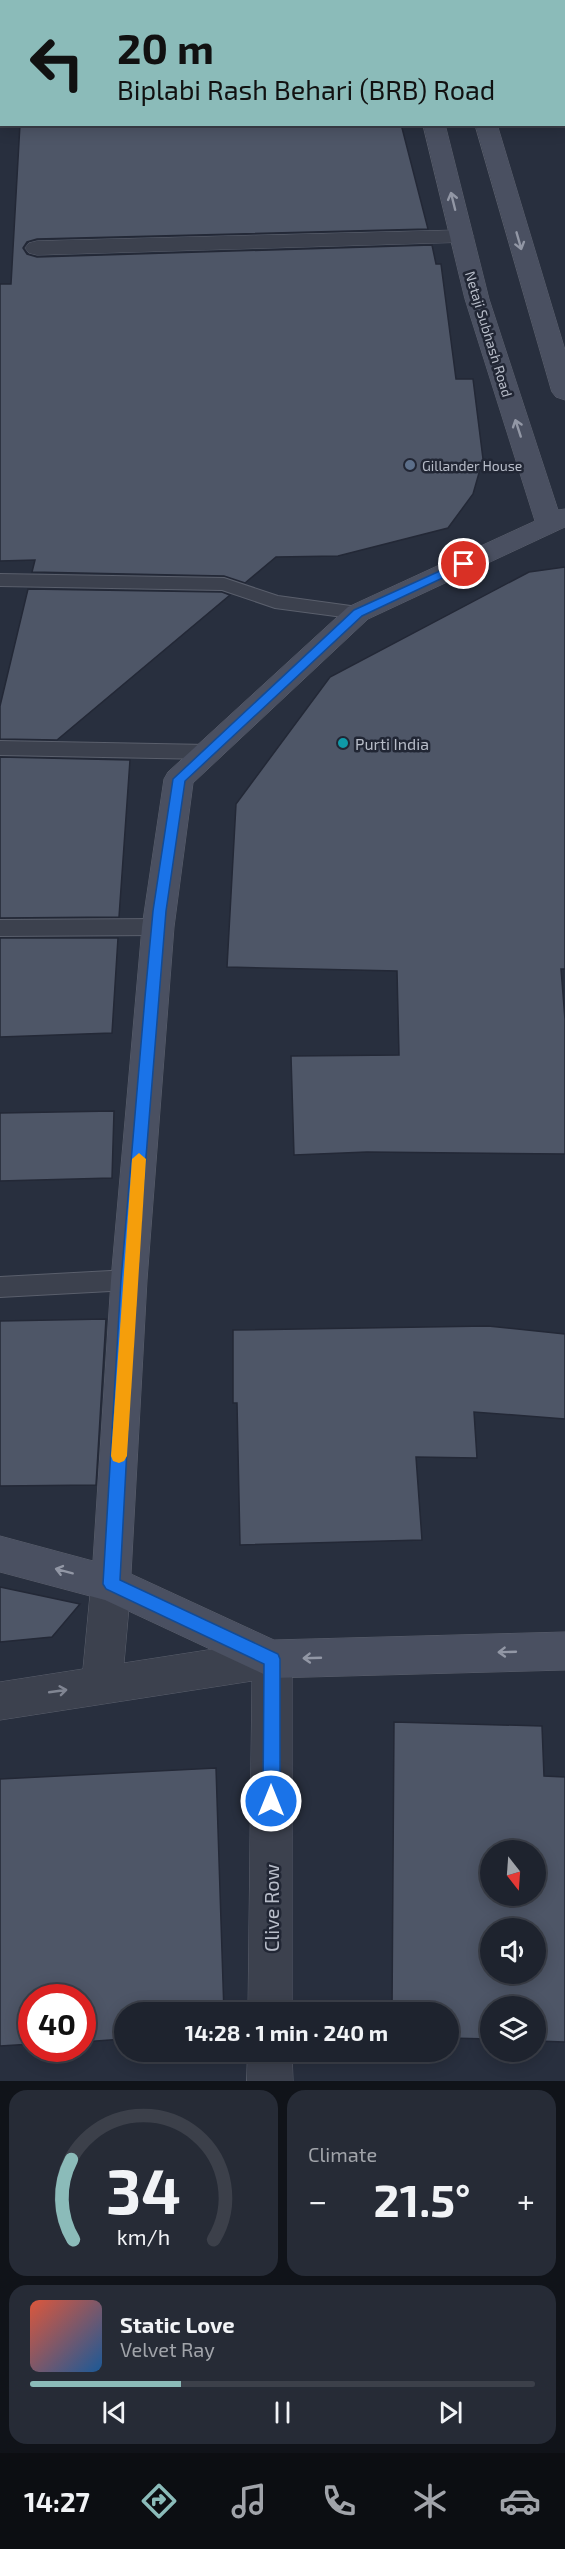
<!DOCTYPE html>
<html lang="en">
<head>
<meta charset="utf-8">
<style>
	:root { --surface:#1e232e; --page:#262b36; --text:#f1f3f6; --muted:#a1a4aa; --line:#3c404a; --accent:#8bbbb9 }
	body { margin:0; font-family:"Exo 2",sans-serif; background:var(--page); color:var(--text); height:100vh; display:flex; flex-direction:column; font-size:22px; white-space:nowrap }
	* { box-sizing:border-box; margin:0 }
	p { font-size:20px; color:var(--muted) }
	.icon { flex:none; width:33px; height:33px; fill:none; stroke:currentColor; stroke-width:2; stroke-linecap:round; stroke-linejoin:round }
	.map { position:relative; height:2081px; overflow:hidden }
	.drawer { display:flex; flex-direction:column; gap:9px; padding:9px; background:#101319; flex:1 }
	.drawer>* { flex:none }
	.top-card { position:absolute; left:0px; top:0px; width:566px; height:126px; box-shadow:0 3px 15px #0003,0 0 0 2px var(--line); background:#8bbbb9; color:#111; overflow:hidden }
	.needle { width:39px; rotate:163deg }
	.tools { position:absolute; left:480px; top:1840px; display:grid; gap:12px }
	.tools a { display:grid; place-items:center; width:66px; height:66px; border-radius:50%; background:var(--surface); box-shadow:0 3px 15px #0003,0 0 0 2px var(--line); font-size:30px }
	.speed { position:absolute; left:18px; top:1984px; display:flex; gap:12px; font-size:30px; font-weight:700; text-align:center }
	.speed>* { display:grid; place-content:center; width:78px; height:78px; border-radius:50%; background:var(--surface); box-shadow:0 3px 15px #0003,0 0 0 2px var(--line); line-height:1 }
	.speed .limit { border:9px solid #d22; background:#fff; color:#111 }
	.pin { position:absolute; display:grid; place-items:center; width:51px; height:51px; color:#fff; margin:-26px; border:3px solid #fff; border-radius:50%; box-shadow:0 2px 6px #0007 }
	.me { position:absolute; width:66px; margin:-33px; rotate:0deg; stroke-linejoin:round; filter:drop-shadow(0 0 4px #0008) }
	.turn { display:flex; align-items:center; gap:21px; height:126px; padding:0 18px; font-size:27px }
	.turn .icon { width:78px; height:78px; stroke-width:2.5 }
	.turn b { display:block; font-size:42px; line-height:51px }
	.big { font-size:45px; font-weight:700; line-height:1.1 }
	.drawer .widget { flex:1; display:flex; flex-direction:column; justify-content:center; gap:9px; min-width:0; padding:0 21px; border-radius:18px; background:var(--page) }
	.drawer .dial { align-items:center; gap:0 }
	.dial svg { height:156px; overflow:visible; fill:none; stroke:var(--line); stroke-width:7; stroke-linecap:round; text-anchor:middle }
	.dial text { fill:var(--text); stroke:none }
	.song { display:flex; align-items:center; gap:18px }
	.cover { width:72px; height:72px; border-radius:9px; background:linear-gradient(135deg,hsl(10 70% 55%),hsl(210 70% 35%)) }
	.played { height:6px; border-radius:3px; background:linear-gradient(90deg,var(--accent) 30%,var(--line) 30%) }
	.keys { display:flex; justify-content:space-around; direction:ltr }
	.heat { display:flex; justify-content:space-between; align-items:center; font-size:33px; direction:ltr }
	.drawer .tiles { flex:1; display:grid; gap:9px; grid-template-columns:1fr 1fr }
	.widget:last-child { grid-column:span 2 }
	.trip { position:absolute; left:114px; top:2002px; width:345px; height:60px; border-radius:30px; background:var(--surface); box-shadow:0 3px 15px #0003,0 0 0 2px var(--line); font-weight:700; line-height:60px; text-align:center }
	.dock { display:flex; height:96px; justify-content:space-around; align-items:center; background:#0c0e12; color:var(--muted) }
	.dock .icon { width:42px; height:42px }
	.dock .selected { color:var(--accent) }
	.dock b { font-size:27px; color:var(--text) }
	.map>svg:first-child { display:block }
</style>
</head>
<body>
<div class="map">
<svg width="565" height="2081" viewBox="0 0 565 2081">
	<rect width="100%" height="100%" fill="#282f3e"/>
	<g fill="#4e5667" stroke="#232836" stroke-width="1.5" fill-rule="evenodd">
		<polygon points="20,124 401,124 428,229 37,239 27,242 23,248 27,254 37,257 432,245 436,264 441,264 456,379 473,379 483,459 473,494 448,528 338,556 276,557 245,583 224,576 32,572 35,560 0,561 0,284 11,284"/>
		<polygon points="565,567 565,969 561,969 565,1019 565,1154 367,1152 294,1155 291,1056 399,1055 397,971 227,967 236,804 330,677 529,572"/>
		<polygon points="28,589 222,592 230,595 57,740 0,739 0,706"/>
		<polygon points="0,757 130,760 119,917 0,918"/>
		<polygon points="0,938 118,938 112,1033 0,1037"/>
		<polygon points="114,1111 112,1178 0,1181 0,1113"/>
		<polygon points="106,1319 96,1485 0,1486 0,1321"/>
		<polygon points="488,1326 565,1334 565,1419 474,1412 477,1458 416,1457 422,1540 240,1545 237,1403 233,1403 233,1330"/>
		<polygon points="0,1587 80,1604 52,1637 0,1642"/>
		<path d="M394 1722 542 1726 544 1776 565 1777V2042L536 2041V2007H490V2039L448 2038V2013H392ZM490 1851H536V1896H490ZM490 1929H536V1974H490Z"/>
		<polygon points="216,1768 224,2013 124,2013 124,2039 82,2042 82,1998 32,1998 32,2044 0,2046 0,1779"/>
	</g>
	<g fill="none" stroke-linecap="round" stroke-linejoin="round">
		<defs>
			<g id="service">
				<polygon points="0,574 224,578 278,596 358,607 365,609 368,613 365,617 358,619 275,608 222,590 0,586"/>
				<polygon points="0,741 208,745 215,747 218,752 215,757 208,759 0,755"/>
				<polygon points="158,919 166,921 169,927 166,933 158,935 0,936 0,920"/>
				<polygon points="129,1270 138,1273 141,1280 138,1287 129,1290 0,1297 0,1277"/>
			</g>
			<polygon id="minor" points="462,230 470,232 474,237 470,242 37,255 29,253 25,248 29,243 37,241"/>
			<g id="tertiary">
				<rect x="0" y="75" width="2" height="14"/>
				<polygon points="111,1566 125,1571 131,1584 124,1663 272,1640 286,1646 292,1659 292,2013 248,2013 252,1681 0,1720 0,1682 83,1669 91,1584 97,1571"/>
				<polygon points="248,2052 292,2052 293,2081 247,2081"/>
			</g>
			<g id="secondary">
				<polygon points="378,0 398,0 399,2 378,2"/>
				<rect x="425" y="0" width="20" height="2"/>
				<polygon points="423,124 445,124 489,299 558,510 565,509 565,527 368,619 193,783 174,927 147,1280 131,1574 274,1640 565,1632 565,1670 272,1678 105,1600 0,1572 0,1536 93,1561 111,1280 142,927 164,779 168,772 348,607 535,521 465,299"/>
				<polygon points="475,124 497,124 565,350 565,400 556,397 552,392"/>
			</g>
		</defs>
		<use href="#service" stroke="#5a5f6c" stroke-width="2"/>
		<use href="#minor" stroke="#5a5f6c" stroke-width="1"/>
		<use href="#tertiary" stroke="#5a5f6c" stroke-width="1"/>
		<use href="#secondary" stroke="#5a5f6c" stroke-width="1"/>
		<use href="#service" fill="#3c414e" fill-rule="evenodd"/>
		<use href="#minor" fill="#3c414e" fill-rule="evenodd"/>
		<use href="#tertiary" fill="#3c414e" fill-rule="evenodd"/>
		<use href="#secondary" fill="#4a5061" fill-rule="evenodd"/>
	</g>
	<defs><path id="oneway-shaft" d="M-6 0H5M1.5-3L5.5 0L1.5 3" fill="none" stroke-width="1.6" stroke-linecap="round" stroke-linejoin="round" transform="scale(1.5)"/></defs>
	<g stroke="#9297a5">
		<use href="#oneway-shaft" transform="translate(453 201) rotate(-104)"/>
		<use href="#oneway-shaft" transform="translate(519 241) rotate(74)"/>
		<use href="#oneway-shaft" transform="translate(518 428) rotate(-108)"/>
		<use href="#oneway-shaft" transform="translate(64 1571) rotate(-165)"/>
		<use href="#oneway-shaft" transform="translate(507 1652) rotate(178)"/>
		<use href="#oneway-shaft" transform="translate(312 1658) rotate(178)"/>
	</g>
	<use stroke="#808592" href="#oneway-shaft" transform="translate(58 1691) rotate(-8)"/>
	<polygon fill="#1a73e8" stroke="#114b97" stroke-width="1.5" points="464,560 468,561 468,566 362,616 185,781 166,911 159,997 136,1280 120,1580 278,1654 280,1659 280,1801 277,1807 271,1809 265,1807 263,1801 264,1664 106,1589 103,1584 121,1280 145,997 153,911 173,779 354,610"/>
	<polygon fill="#f59e0b" points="139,1153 146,1159 127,1456 124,1461 119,1463 113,1461 111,1456 132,1159"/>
	<circle fill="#5c6f8a" stroke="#212634" stroke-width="2" cx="410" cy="465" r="6"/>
	<circle fill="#0f9aa8" stroke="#212634" stroke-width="2" cx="343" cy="743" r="6"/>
	<g text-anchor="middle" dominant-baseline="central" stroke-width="5" stroke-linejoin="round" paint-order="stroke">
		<g font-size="14" fill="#b8bdc9" stroke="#212634">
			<text transform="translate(489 334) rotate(73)">Netaji Subhash Road</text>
		</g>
		<g font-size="14" fill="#b8bdc9" stroke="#212634" text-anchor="start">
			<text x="422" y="465">Gillander House</text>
		</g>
		<g font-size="16" fill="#b8bdc9" stroke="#212634" text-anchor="start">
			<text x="355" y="743">Purti India</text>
		</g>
		<g font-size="20" fill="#b8bdc9" stroke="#212634">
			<text transform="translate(271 1908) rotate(-90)">Clive Row</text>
		</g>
	</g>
</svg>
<div class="tools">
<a><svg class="needle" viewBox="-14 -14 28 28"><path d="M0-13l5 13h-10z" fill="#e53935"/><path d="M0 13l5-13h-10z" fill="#a1a4aa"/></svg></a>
<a><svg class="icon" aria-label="sound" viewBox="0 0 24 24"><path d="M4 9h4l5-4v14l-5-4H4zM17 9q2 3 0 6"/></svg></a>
<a><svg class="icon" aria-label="layers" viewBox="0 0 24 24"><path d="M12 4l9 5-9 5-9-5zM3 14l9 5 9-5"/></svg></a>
</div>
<div class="speed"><div class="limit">40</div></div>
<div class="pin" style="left:464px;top:564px;background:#d93025"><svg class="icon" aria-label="arrive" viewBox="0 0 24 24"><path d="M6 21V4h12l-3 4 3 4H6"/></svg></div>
<svg class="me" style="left:271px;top:1801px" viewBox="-20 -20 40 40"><circle r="17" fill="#1a73e8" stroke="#fff" stroke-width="3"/><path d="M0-11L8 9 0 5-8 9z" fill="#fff"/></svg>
<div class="trip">14:28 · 1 min · 240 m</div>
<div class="top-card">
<div class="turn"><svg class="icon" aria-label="left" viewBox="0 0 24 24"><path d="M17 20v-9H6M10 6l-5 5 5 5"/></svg><div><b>20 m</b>Biplabi Rash Behari (BRB) Road</div></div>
</div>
</div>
<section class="drawer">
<div class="tiles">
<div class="widget dial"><svg viewBox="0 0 100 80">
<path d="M14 69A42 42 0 1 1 86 69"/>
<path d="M14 69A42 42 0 0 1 13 28" stroke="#8bbbb9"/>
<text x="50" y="56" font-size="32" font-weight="700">34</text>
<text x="50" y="72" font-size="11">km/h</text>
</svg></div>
<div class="widget"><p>Climate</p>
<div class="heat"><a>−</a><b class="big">21.5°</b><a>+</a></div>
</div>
<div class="widget">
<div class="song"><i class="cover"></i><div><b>Static Love</b><p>Velvet Ray</p></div></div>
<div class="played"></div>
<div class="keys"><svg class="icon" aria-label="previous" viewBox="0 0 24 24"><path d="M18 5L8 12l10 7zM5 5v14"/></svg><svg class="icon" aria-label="pause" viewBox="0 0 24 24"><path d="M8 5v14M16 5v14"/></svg><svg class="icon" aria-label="next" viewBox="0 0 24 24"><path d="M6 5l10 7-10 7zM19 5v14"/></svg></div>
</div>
</div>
</section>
<nav class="dock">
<b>14:27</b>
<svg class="icon selected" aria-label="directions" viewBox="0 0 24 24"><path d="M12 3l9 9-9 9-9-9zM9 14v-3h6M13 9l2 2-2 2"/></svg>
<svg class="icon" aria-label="music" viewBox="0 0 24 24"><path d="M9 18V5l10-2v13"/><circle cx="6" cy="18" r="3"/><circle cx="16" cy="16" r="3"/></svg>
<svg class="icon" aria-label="phone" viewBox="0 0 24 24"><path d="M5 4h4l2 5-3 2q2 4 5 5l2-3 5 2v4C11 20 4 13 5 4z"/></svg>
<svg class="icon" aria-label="climate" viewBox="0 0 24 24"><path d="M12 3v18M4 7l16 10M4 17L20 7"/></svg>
<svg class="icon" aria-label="car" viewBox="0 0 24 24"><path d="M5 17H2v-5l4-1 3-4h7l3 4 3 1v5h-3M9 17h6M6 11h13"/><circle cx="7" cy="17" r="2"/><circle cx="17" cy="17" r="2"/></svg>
</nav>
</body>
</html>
